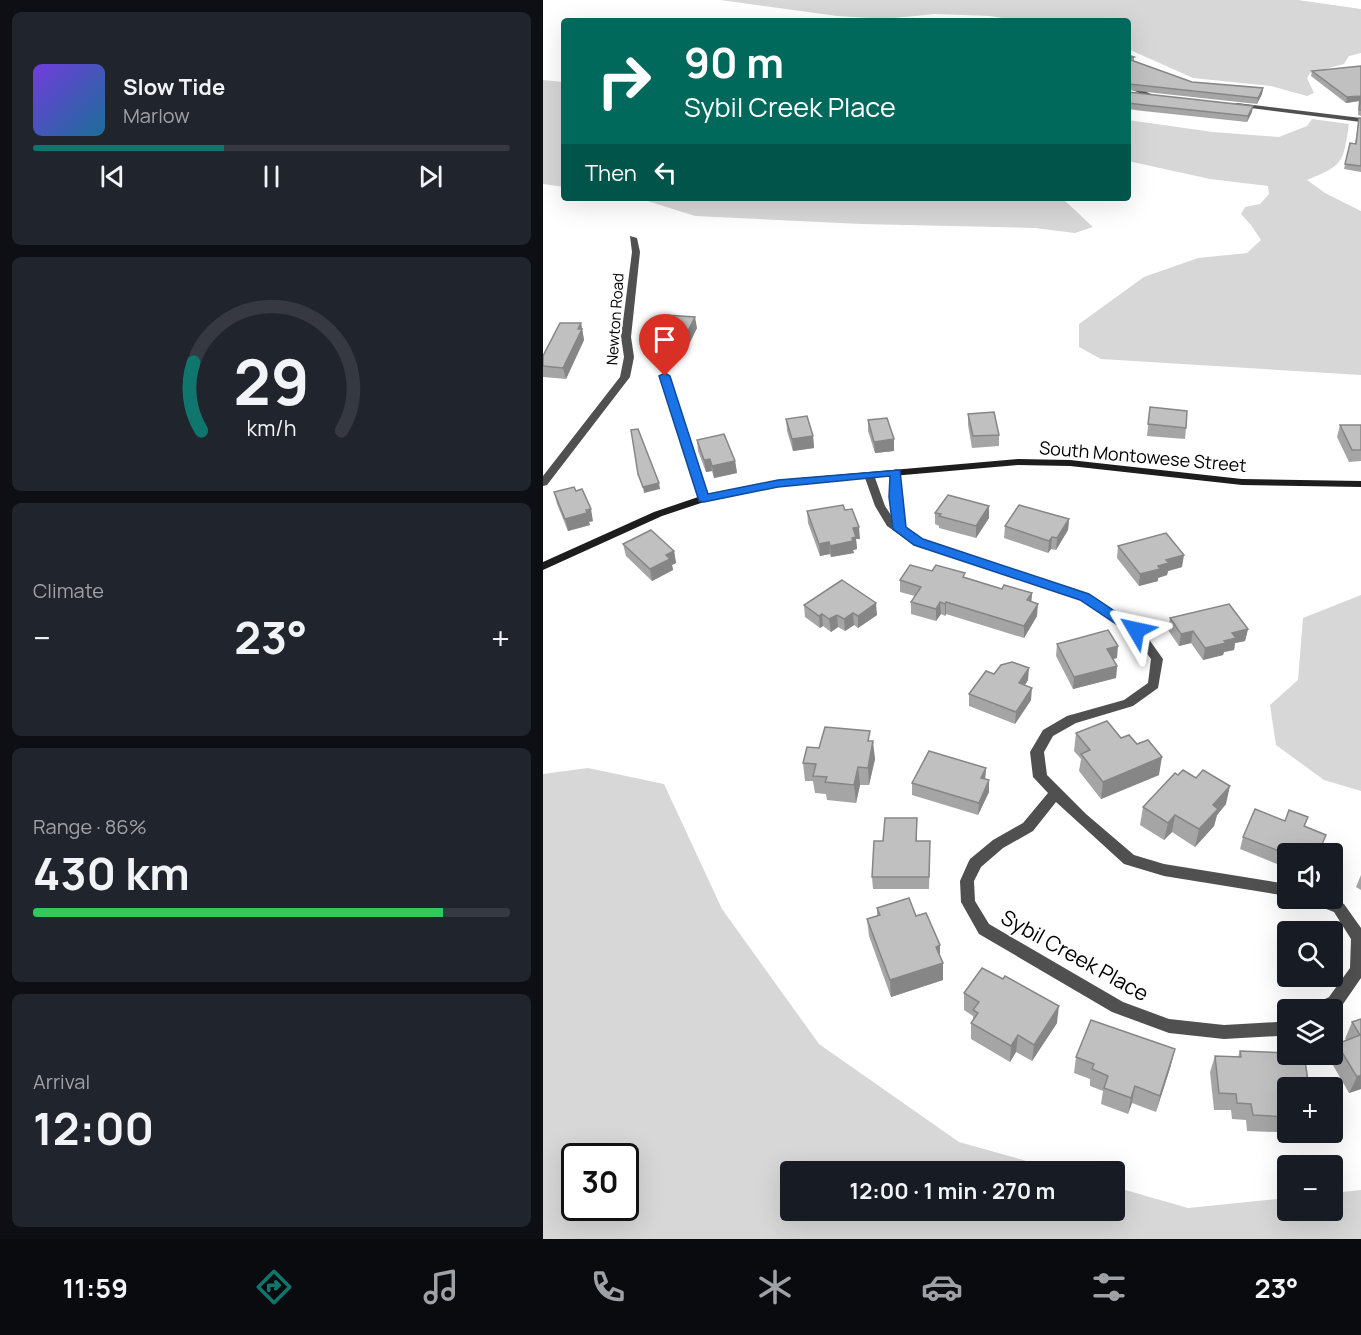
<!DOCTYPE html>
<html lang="en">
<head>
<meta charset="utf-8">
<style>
	:root { --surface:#171b24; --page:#20242c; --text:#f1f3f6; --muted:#9ea1a6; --line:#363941; --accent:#0f766e }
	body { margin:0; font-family:Manrope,sans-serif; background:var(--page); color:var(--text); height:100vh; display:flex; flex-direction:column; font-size:22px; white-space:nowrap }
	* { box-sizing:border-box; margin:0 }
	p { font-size:20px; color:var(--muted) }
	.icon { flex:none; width:33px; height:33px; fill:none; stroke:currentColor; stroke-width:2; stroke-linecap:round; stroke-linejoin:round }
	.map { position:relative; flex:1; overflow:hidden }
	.details { display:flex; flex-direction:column; gap:12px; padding:12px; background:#0d0f14; width:543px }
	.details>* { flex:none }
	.banner { position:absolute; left:18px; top:18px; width:570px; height:183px; border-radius:6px; box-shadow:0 6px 24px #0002; background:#00695c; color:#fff; overflow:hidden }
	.controls { position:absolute; left:734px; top:843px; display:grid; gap:12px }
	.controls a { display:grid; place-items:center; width:66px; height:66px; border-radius:6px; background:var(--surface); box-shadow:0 6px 24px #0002; font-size:30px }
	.speed { position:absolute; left:18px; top:1143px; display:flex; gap:12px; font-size:30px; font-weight:700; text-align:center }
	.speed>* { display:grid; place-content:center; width:78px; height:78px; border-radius:50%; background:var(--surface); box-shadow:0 6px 24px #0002; line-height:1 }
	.speed .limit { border:3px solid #111; border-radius:9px; background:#fff; color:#111 }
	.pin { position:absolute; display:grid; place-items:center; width:51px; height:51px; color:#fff; margin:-62px -26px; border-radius:50% 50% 50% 0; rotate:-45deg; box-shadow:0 0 6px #0007 }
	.pin .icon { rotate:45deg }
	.me { position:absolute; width:66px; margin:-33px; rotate:306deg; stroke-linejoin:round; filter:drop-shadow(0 0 4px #0008) }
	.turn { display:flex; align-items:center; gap:21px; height:126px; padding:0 24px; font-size:27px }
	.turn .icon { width:78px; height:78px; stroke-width:2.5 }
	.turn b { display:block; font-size:42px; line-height:51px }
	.then { display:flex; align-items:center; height:57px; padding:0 24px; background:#0003; gap:12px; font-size:22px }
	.big { font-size:45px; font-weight:700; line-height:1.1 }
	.details .card { flex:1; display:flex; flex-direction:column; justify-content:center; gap:9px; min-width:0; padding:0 21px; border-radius:9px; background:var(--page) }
	.details .dial { align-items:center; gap:0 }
	.dial svg { height:156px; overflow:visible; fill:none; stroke:var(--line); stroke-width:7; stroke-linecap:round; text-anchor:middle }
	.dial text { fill:var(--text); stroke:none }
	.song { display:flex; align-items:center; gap:18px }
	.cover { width:72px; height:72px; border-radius:9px; background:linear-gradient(135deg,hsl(260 70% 55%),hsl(200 70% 35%)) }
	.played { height:6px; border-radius:3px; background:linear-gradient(90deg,var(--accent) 40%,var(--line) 40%) }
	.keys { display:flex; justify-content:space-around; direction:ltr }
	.heat { display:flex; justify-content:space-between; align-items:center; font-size:33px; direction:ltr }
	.charge { height:9px; border-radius:4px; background:linear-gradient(90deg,#34c759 86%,var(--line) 0) }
	.trip { position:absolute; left:237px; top:1161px; width:345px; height:60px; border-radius:6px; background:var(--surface); box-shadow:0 6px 24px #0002; font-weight:700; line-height:60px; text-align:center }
	.dock { display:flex; height:96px; justify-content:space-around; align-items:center; background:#090b0e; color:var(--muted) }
	.dock .icon { width:42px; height:42px }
	.dock .selected { color:var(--accent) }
	.dock b { font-size:27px; color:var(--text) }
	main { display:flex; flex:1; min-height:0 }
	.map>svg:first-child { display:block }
</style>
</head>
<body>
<main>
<section class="details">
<div class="card">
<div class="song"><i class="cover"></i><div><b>Slow Tide</b><p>Marlow</p></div></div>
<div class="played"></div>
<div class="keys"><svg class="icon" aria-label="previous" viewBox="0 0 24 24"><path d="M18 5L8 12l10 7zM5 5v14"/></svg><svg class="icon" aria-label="pause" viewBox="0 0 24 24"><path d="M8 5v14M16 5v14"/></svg><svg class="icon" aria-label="next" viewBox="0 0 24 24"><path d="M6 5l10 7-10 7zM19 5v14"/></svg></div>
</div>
<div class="card dial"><svg viewBox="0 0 100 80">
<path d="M14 69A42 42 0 1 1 86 69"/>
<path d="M14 69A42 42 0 0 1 10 34" stroke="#0f766e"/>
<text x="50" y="56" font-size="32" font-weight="700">29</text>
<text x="50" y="72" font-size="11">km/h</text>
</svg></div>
<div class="card"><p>Climate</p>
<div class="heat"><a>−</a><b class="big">23°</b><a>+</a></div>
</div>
<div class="card"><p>Range · 86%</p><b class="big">430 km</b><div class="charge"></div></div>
<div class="card"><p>Arrival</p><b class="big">12:00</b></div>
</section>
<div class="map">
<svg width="818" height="1239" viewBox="0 0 818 1239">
	<rect width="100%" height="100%" fill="#fff"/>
	<g fill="#d7d7d7" fill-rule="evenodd">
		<polygon points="177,0 755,0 818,9 818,53 806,56 801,64 767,73 764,78 771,93 764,96 728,86 650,78 585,49 585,21 477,21 447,16 392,14 341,19 294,16"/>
		<polygon points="0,80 21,82 21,187 0,184"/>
		<path d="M769 119 806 124C800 163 801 165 764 180L782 193 818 211V375L558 359 536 347V324L601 277 655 258 704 253 718 240 708 225 698 214 702 207 717 204 726 194 725 186 667 179 585 161V120L670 132 736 137 764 126Z"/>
		<polygon points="95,198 519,198 550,227 532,233 492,228 318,224 152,216"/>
		<polygon points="818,595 818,791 781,780 733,745 727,705 755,680 760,618"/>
		<path d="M45 768 121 784 179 909 276 1044 416 1142 520 1171 248 1172V1210H572V1187L645 1208 744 1198V1210H789V1193L818 1190V1239H0V774ZM82 1156V1208H32V1156Z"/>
	</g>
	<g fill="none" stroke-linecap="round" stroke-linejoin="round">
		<g fill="#505050" fill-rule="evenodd">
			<polygon points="585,83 612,96 613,97 608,98 585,88"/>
			<polygon points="694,103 818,118 818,122 692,106 691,105"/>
			<polygon points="87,236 94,238 97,252 88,337 91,357 87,377 4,485 0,486 0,476 77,377 81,357 78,337 89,252"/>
			<polygon points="122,374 127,377 166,498 165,500 157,500 156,498 117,377"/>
			<polygon points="353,469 358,472 357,497 362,529 379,539 545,594 597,627 620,659 615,688 590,706 533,723 510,736 501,752 504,775 543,814 591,855 621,864 744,884 744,896 621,876 581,864 513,802 490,831 460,848 438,867 431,881 432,901 446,924 580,1002 626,1019 681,1025 734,1022 744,1018 744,1033 735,1036 681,1039 626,1033 569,1012 436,934 418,902 417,881 425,863 427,859 450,840 480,823 505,793 490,777 487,752 500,730 524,716 581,700 605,683 608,659 589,633 537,600 371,545 344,526 332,506 321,475 326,472 331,475 342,506 350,518 347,497 348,472"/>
			<polygon points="763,898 788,898 801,904 818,928 818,978 798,1007 789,1011 789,1010 768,1010 770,1005 786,997 807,968 808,939 791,912 765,902"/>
		</g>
		<polygon fill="#1d1d1d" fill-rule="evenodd" points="475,459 527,460 699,479 818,481 818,487 699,485 527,466 475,465 235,486 164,501 119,516 0,570 0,562 111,512 161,495 235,480"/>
	</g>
	<g fill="#a5a5a5">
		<polygon points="585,55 591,57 591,61 649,82 720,88 719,94 714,104 585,90"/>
		<polygon points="818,66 818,116 815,115 816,101 803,103 768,76 769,71"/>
		<polygon points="585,92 709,112 704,122 600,111 585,109"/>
		<polygon points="816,118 818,118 818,172 801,169 807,143 812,144"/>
		<polygon points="38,323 41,340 23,379 0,377 0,356"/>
		<polygon points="154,328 146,344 114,344 112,332"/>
		<polygon points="607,407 643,428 642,439 604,436"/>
		<polygon points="425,414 456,435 456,446 429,448 425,425"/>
		<polygon points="243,419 270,436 271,448 250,451 244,431"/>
		<polygon points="325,420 351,451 332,453 325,431"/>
		<polygon points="797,425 818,425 818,461 806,462 794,437"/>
		<polygon points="154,440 192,461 194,473 171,478 169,471 163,472 155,451"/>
		<polygon points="11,492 50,521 46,522 47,525 25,531 14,504"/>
		<polygon points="264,511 317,539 313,539 314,549 310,550 311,553 288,557 287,554 277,556 265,523"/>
		<polygon points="392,513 446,518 433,538 396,528 396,526 392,524"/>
		<polygon points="526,519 525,530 513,550 508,549 505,553 461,538 462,526"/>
		<polygon points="80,544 131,551 133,563 129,565 130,570 109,581 83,556"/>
		<polygon points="575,546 639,567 625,571 624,575 615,578 615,581 596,586 574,558"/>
		<polygon points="389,571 422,577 459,589 489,593 488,602 494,616 481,638 403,614 402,616 398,614 393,621 368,614 368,602 372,596 357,592 357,580"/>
		<polygon points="261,605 334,615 315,628 311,625 302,631 295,627 288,632 280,626 277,628 262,617"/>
		<polygon points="627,618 705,629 702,641 692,643 691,650 681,652 680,655 660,660 648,643 636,646 625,630"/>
		<polygon points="514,644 574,658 570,659 574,666 573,678 530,689 513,656"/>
		<polygon points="451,674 485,680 482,685 488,700 472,724 426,706 426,694"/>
		<polygon points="533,733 578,738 616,775 558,799 536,771 538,759 531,751"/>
		<polygon points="328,741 332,759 326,785 317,785 313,803 284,800 283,794 272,793 270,781 262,781 260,763 276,748"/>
		<polygon points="443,768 442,779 446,780 446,792 435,815 369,795 369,783"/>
		<polygon points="635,775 683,804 674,815 671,826 652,847 629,832 621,840 597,825 600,807"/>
		<polygon points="765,817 762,826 776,854 744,854 744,868 697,849 700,837 742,821"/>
		<polygon points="374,818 374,841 387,853 386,889 330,889 329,877 340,841"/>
		<polygon points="818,875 818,890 813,887"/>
		<polygon points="334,908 373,916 397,945 397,957 400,963 400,980 348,997 326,936 324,919 334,916"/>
		<polygon points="421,993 514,1023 489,1061 473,1052 467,1062 428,1039 428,1023 430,1020 430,1016 421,1010"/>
		<polygon points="818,1019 818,1089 806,1093 787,1060 794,1044 803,1040 802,1039 809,1022"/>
		<polygon points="697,1051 744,1088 744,1132 759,1132 759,1133 704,1131 703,1120 689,1119 688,1110 671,1110 667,1072 672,1056 695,1057"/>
		<polygon points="533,1057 628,1065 613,1112 589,1103 585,1114 558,1104 560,1091 547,1086 547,1079 531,1073"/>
	</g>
	<g fill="#868686">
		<polygon points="720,88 719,94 714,104 715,98"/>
		<polygon points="817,96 816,101 803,103 804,97"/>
		<polygon points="710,106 709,112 704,122 705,116"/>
		<polygon points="152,317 154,328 146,344 144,333"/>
		<polygon points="38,323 41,340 23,379 20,368"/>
		<polygon points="270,436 271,448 250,451 249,439"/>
		<polygon points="351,439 351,451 332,453 331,442"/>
		<polygon points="167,459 169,471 163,472 161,460"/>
		<polygon points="192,461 194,473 171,478 169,466"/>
		<polygon points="116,483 117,489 101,493 100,487"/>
		<polygon points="446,506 446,518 433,538 433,526"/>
		<polygon points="48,509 50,521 46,522 47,525 25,531 22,519"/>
		<polygon points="526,519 525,530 513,550 514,538"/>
		<polygon points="316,527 317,539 313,539 314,549 310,550 311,553 288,557 287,546 310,528"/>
		<polygon points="509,537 508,549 505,553 506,541"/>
		<polygon points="286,542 287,554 277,556 276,544"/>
		<polygon points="131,551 133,563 129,565 130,570 109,581 107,569 123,555"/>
		<polygon points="641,555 639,567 625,571 624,575 615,578 615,581 596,586 597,574 615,566 623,560"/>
		<polygon points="489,593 488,605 484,600"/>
		<polygon points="397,602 398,614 393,621 393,609"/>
		<polygon points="403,602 403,614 402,616 402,604"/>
		<polygon points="333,603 334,615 315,628 315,616"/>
		<polygon points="495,604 494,616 481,638 481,626"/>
		<polygon points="310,613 311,625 302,631 301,619"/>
		<polygon points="279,614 280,626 277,628 276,616"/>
		<polygon points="294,615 295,627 288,632 286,619"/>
		<polygon points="705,629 702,641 692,643 691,650 681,652 680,655 660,660 662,648 689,633"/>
		<polygon points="650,631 648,643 636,646 638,634"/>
		<polygon points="575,646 574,658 562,661 564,649"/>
		<polygon points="574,666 573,678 530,689 531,677"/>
		<polygon points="486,668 485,680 475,695 476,683"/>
		<polygon points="489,688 488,700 472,724 473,712"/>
		<polygon points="330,741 332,759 326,785 325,768"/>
		<polygon points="619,757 616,775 558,799 560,782"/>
		<polygon points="315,767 317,785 313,803 311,785"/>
		<polygon points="443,768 442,780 438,778"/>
		<polygon points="446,780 446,792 435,815 436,803"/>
		<polygon points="687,786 683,804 674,815 671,826 652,847 656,829 670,805"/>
		<polygon points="632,815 629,832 621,840 625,823"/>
		<polygon points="397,945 397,963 393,947"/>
		<polygon points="400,963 400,980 348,997 347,980"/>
		<polygon points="516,1006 514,1023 489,1061 491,1045"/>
		<polygon points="475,1035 473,1052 467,1062 468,1046"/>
		<polygon points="632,1049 628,1065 613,1112 617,1096"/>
		<polygon points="818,1075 818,1089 806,1093 814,1077"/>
		<polygon points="592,1086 589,1103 585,1114 588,1098"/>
	</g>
	<g fill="#c0c0c0" stroke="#868686" stroke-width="1.5">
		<polygon points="585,55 591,57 585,59 649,82 720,88 715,98 586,84 585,85"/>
		<polygon points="818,66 818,110 816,110 817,96 804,97 769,71"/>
		<polygon points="585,92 710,106 705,116 601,105 585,103"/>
		<polygon points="816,118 818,118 818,166 802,164 807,143 813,144"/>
		<polygon points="122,315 152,317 144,333 112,332"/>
		<polygon points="17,323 38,323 35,329 39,329 20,368 0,366 0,356"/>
		<polygon points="607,407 644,411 643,428 605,424"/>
		<polygon points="451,412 456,435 430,436 425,414"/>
		<polygon points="264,416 270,436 249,439 243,419"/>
		<polygon points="344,418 351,439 331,442 325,420"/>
		<polygon points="797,425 818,425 818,450 809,450"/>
		<polygon points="95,429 116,483 100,487 95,474 88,430"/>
		<polygon points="181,434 192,461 169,466 167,459 161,460 154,440"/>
		<polygon points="31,487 33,491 39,489 48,509 43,510 44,513 22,519 11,492"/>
		<polygon points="405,495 446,506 433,526 396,516 398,514 392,513"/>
		<polygon points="300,505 302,510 309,509 316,527 310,528 313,537 309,538 310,541 287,546 286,542 276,544 264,511"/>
		<polygon points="476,505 526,519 514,538 509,537 506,541 462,526"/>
		<polygon points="108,530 131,551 123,555 127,559 107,569 80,544"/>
		<polygon points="623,533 641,555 623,560 626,563 615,566 617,569 597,574 575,546"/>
		<polygon points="367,565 389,571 393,565 422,573 420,577 459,589 461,585 489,593 484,600 495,604 481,626 403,602 402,604 397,602 393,609 368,602 378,587 357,580"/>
		<polygon points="299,580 333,603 315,616 310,613 301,619 294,615 286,619 279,614 276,616 261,605"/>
		<polygon points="686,604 705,629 689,633 693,638 681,641 683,643 662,648 650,631 638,634 627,618"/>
		<polygon points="565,630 575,646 564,649 574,666 531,677 514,644"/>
		<polygon points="469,662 486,668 476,683 489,688 473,712 426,694 443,671 451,674 458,665"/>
		<polygon points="564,721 578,738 586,735 594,744 605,740 619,757 560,782 538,754 547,750 533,733"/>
		<polygon points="282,727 327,731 325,741 330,741 325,768 315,767 311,785 282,782 284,777 270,776 273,764 260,763 264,747 276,748"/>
		<polygon points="386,751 443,768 438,778 446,780 436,803 369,783"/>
		<polygon points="640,770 653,778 660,770 687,786 670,805 675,809 656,829 632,815 625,823 600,807 632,773 635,775"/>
		<polygon points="712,809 742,821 746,810 765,817 761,826 783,835 775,854 754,854 751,852 751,854 744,854 700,837"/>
		<polygon points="342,818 374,818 373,841 387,841 386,877 329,877 331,841 340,841"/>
		<polygon points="366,898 373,916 383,913 397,945 393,947 400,963 347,980 324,919 337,915 334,908"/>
		<polygon points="439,968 460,979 462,976 516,1006 491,1045 475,1035 468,1046 428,1023 435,1013 430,1010 436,1002 421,993"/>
		<polygon points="818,1019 818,1075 814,1077 794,1044 817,1035 809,1022"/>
		<polygon points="548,1020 632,1049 617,1096 592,1086 588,1098 561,1088 565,1076 549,1069 551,1064 533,1057"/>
		<polygon points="697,1051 744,1053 744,1054 761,1054 766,1088 744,1088 744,1117 710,1115 708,1104 694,1103 693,1094 676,1093 672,1056 698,1057"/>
	</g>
	<polygon fill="#1a73e8" stroke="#114b97" stroke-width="1.5" points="122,373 127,376 165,494 235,480 357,470 363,527 380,539 546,594 600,630 598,634 588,634 537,600 371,545 350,529 346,497 347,476 235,487 161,502 156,501 116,376"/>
	<g text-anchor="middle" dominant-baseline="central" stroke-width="4.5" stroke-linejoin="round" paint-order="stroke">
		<g font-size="15" fill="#000" stroke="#fff">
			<text transform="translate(72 319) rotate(-86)">Newton Road</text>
		</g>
		<g font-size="18" fill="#000" stroke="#fff">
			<text transform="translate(600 456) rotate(5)">South Montowese Street</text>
		</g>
		<g font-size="21" fill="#000" stroke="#fff">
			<text transform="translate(532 955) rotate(29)">Sybil Creek Place</text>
		</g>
	</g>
</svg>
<div class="controls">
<a><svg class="icon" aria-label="sound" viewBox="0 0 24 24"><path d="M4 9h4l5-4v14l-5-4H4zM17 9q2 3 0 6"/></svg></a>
<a><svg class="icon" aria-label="search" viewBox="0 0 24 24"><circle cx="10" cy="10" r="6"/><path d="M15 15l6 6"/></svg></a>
<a><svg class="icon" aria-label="layers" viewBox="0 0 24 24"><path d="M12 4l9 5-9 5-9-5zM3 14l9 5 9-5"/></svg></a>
<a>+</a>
<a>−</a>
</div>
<div class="speed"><div class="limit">30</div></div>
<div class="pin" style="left:122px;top:376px;background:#d93025"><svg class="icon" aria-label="arrive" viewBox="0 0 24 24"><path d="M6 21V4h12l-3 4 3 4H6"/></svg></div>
<svg class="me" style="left:593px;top:630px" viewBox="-20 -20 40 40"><path d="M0-17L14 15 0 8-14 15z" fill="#1a73e8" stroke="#fff" stroke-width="4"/></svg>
<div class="trip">12:00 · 1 min · 270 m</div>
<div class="banner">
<div class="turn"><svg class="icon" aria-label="right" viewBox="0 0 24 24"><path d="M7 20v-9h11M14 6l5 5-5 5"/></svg><div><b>90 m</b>Sybil Creek Place</div></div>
<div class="then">Then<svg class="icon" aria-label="left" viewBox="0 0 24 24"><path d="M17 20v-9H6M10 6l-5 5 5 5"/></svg></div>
</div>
</div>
</main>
<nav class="dock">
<b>11:59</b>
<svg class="icon selected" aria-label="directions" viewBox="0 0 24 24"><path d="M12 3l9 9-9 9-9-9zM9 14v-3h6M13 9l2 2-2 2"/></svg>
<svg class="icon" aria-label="music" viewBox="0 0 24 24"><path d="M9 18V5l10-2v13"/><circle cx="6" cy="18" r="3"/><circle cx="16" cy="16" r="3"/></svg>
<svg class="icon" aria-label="phone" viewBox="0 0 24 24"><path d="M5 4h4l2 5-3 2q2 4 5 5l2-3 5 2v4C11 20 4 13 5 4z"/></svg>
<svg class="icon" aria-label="climate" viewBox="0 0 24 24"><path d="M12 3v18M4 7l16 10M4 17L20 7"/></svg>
<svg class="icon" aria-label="car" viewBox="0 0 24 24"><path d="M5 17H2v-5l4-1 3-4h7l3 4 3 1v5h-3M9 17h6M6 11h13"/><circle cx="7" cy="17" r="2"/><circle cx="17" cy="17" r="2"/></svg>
<svg class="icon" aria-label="filters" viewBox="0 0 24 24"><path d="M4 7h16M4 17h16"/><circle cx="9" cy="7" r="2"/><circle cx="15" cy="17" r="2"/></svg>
<b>23°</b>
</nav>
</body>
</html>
